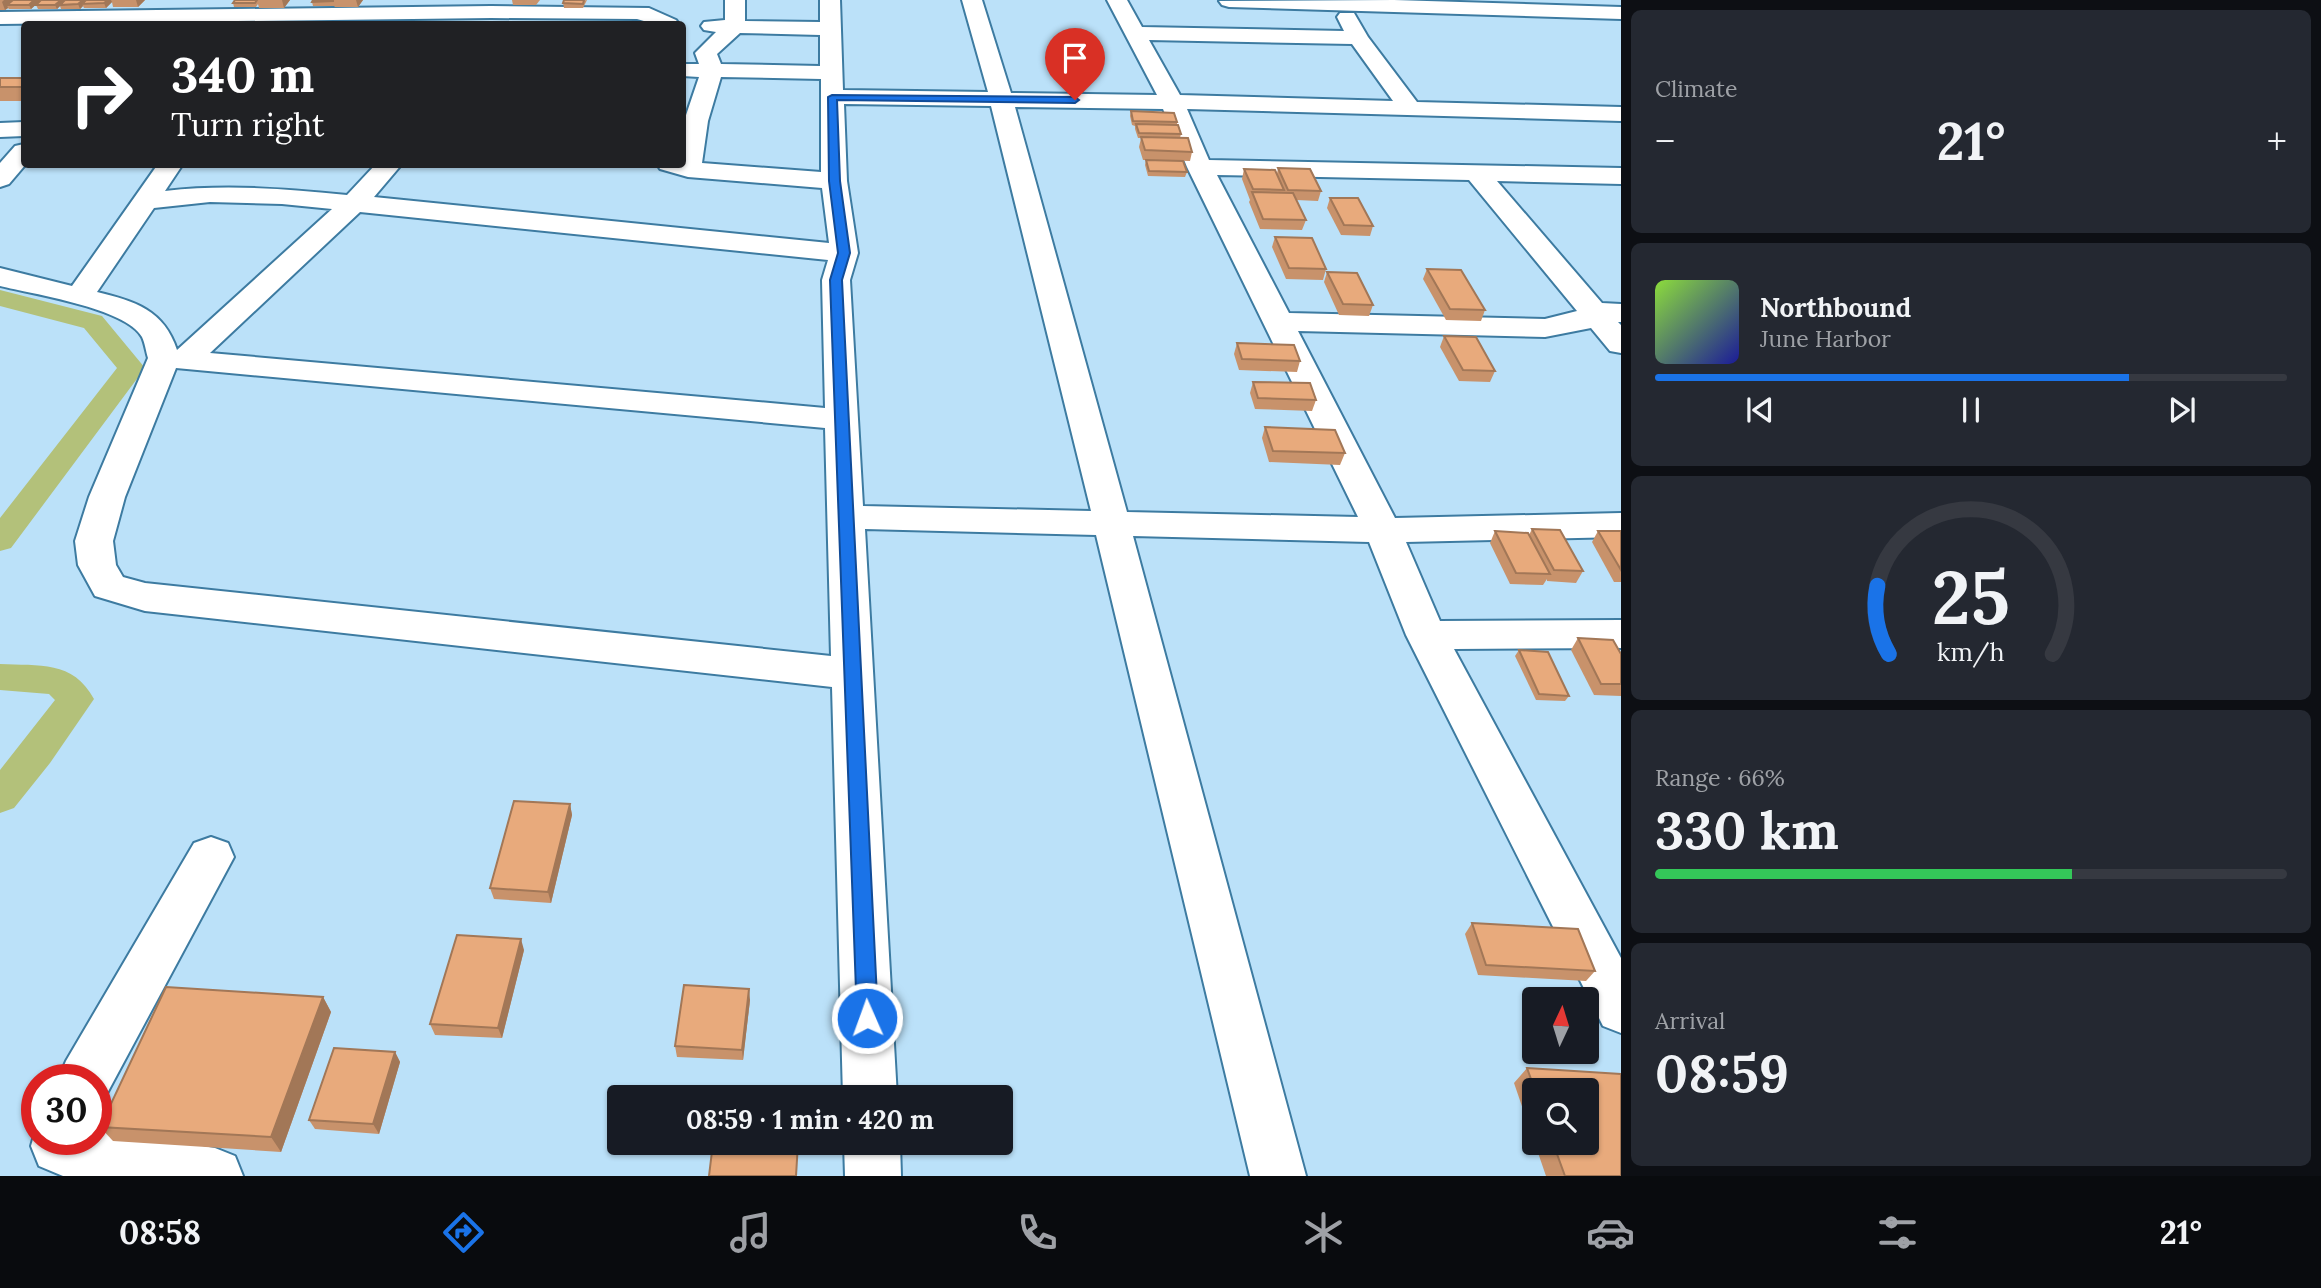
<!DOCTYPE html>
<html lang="en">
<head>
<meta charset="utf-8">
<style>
	:root { --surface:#171b24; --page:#242831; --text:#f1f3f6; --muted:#9ea1a6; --line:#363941; --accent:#1a73e8 }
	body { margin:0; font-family:Lora,serif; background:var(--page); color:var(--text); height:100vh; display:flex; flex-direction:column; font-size:26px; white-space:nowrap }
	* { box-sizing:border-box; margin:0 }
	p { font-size:23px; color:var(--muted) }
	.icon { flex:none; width:38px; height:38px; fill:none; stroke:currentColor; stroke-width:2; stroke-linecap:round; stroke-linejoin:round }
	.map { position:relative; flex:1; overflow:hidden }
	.drawer { display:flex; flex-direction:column; gap:10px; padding:10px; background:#0d0f14; width:700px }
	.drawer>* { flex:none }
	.hud { position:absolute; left:21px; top:21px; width:665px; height:147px; border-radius:7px; box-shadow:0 2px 5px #0004; background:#202124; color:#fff; overflow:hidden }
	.needle { width:46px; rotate:4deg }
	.tools { position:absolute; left:1522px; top:987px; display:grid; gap:14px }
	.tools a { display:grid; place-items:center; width:77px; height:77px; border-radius:7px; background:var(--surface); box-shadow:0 2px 5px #0004; font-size:35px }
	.speed { position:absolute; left:21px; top:1064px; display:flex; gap:14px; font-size:35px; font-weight:700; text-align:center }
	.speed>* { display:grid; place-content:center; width:91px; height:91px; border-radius:50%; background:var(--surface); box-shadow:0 2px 5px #0004; line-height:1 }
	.speed .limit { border:10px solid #d22; background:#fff; color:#111 }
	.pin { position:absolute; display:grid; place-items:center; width:60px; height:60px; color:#fff; margin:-72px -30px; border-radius:50% 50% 50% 0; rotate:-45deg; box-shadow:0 0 7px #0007 }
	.pin .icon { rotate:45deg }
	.me { position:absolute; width:77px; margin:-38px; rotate:358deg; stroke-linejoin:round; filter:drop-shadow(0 0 5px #0008) }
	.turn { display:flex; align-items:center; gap:24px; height:147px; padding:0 35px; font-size:32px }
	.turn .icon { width:91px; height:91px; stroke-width:2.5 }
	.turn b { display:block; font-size:49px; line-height:60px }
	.big { font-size:52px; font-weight:800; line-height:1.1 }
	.drawer .tile { flex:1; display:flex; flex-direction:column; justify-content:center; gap:10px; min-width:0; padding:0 24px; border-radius:10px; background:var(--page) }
	.drawer .dial { align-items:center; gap:0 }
	.dial svg { height:182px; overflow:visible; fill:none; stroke:var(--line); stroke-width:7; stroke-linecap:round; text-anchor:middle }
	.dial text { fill:var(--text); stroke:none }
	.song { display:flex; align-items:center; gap:21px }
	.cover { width:84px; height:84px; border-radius:10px; background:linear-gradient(135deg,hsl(90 70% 55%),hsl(240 70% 35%)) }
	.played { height:7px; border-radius:4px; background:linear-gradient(90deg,var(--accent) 75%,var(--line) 75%) }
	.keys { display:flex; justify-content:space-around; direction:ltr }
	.heat { display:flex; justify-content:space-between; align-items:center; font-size:38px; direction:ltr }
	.charge { height:10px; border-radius:5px; background:linear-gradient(90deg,#34c759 66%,var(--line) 0) }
	.trip { position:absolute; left:607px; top:1085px; width:406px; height:70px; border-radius:7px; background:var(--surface); box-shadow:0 2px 5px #0004; font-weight:800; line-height:70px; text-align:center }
	.tabs { display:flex; height:112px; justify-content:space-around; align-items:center; background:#090b0e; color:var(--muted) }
	.tabs .icon { width:49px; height:49px }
	.tabs .selected { color:var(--accent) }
	.tabs b { font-size:32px; color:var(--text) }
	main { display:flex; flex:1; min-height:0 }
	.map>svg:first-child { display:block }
</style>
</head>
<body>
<main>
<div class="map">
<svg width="1621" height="1176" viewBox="0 0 1621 1176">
	<rect width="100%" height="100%" fill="#bbe1f9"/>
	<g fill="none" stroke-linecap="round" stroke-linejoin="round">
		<g fill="#b3c17a" fill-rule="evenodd">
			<polygon points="0,290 102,316 145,368 11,548 0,551 0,518 117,368 84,328 0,306"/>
			<path d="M0 664C39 666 73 660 94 699L50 763 14 808 0 813V770L55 700 49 694 0 690Z"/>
		</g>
		<defs>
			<g id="minor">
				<path d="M725 0H745V21L820 22V0H840L843 90 988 92 962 0H982L1011 93 1157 95 1107 0H1127L1142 27 1344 31 1337 17 1340 13H1354L1368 37 1417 102 1621 107V121L1187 109 1209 160 1621 168V184L1497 181 1602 303 1621 304V322H1618L1621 325V353L1610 351 1591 328 1545 337 1298 331 1395 518 1621 513V537L1406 542 1440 621 1621 620V648L1454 649 1621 958V1033L1603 1026 1406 635 1369 542 1133 536 1306 1176H1250L1096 535 865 529 897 1097H843L832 687 145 611 95 596 78 565 75 541 89 497 148 358C146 352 145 343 142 337 126 308 32 294 0 286V268L72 286 158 164H183L165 191C227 184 286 189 347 195L376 164H402L374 197 829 243 822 188 688 177 660 169 657 164H682L684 121 699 77 682 76V64H699L695 53 716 32 704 30 701 26 704 22 725 20ZM740 33 820 35V66L721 64 717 54ZM1149 40 1352 44 1393 101 1180 95ZM721 77 821 79V172L702 163 708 121ZM844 104 991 106 1091 511 863 506 850 280 858 253 847 181ZM1015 107 1163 109 1187 167 1358 517 1127 512ZM1217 175 1469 180 1577 311 1545 319 1289 313ZM210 202 282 204 332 209 177 350C164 310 135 301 97 292L154 208ZM360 212 828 260 822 280 825 408 210 353ZM176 368 825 428 831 656 145 583 123 577 116 565 113 541 125 497Z"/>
				<polygon points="1394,0 1621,7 1621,19 1229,7 1222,5 1219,1"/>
				<polygon points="491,6 649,8 676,20 679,24 654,24 637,19 491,18 0,24 0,12"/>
				<polygon points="24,122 24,136 0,137 0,123"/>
				<polygon points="24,144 26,164 9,184 0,187 0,163 15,146"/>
				<polygon points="211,837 228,843 234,857 104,1099 96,1102 96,1080 58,1080 66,1061 194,843"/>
				<polygon points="37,1125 37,1139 96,1139 96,1129 215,1148 235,1156 243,1176 63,1176 39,1166 31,1146"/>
				<polygon points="844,1143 900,1143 901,1176 845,1176"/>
			</g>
		</defs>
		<use href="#minor" stroke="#3d7ba1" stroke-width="4"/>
		<use href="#minor" fill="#fff" fill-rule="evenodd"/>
	</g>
	<g fill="#c8926b" fill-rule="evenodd">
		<polygon points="0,0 41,0 31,9 9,9 8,8 5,10 0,10"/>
		<polygon points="41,0 145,0 138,7 113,7 112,2 106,8 84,8 83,6 80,9 61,9 60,6 57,9 38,9 36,5"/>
		<polygon points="235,0 290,0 284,8 259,8 258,4 256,7 234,7 233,3"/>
		<polygon points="313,0 363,0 358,7 335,7 334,6 313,6 312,2"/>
		<polygon points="512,0 540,0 536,5 513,5"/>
		<polygon points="587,0 583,8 564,8 563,3"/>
		<rect x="0" y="78" width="24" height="23"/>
		<polygon points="1131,111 1177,122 1177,125 1181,134 1180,138 1192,152 1190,161 1143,160 1139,147 1141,138 1138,138 1135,129 1135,126 1132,125 1130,116"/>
		<polygon points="1146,160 1187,172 1185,177 1148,176 1145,165"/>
		<polygon points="1278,168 1321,191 1318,201 1296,200 1306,220 1302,230 1260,229 1249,202 1250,200 1242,179 1244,169 1277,174"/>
		<polygon points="1330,198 1373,226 1370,236 1341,235 1327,208"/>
		<polygon points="1275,237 1326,269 1323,280 1286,279 1272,247"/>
		<polygon points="1427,269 1485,310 1481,321 1446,320 1423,279"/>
		<polygon points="1327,272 1373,305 1369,316 1339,315 1324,282"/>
		<polygon points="1444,336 1495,371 1490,382 1459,381 1440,347"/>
		<polygon points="1237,343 1300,361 1297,372 1239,370 1234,354"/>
		<polygon points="1253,382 1316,400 1312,411 1255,409 1250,393"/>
		<polygon points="1265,427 1345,453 1340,465 1269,462 1262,438"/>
		<polygon points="1532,529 1583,571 1576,583 1547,581 1547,579 1543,585 1510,584 1490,543 1495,531 1529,535"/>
		<polygon points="1598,531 1621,531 1621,582 1614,582 1592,542"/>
		<polygon points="1578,638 1621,654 1621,696 1594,695 1571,650"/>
		<polygon points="1519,650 1569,696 1565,701 1536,700 1515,656"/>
		<polygon points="570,804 572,815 551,903 494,899 490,888"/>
		<polygon points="1472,923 1595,971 1586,981 1478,975 1465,934"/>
		<polygon points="524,950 502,1038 435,1035 430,1024"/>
		<polygon points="323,997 331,1012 281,1152 113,1141 100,1127"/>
		<polygon points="750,1000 743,1060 677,1057 675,1046"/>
		<polygon points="395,1052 400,1062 379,1134 315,1129 309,1120"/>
		<path d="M1527 1068 1621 1176H1546L1514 1083ZM1535 1090 1587 1143H1535Z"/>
	</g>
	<g fill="#a27757">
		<polygon points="4,0 18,0 7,5 8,8 5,10 2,2"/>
		<polygon points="34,0 41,0 31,9 29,5"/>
		<polygon points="61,0 67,0 60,5 60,6 57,9 55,5"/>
		<polygon points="83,0 89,0 82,4 83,6 80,9 78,4"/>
		<polygon points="108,0 111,0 112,2 106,8 104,3"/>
		<polygon points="136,0 145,0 138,7"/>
		<polygon points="282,0 290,0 284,8"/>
		<polygon points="356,0 363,0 358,7"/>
		<polygon points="570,804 572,815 551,903 548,892"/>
		<polygon points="521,939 524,950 502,1038 498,1028"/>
		<polygon points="749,989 750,1000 743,1060 742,1050"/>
		<polygon points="323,997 331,1012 281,1152 271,1137"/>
		<polygon points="395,1052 400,1062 379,1134 373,1124"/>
	</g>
	<g fill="#e8aa7c" stroke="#a27757" stroke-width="2">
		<polygon points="13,0 34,0 29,5 7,5"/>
		<polygon points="41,0 61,0 55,5 36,5"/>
		<polygon points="65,0 83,0 78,4 60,5"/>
		<polygon points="86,0 108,0 104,3 82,4"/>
		<polygon points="235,0 257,0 255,3 233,3"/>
		<polygon points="313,0 333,0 333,1 312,2"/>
		<polygon points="564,0 584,0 583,4 563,3"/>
		<rect x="0" y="78" width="24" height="9"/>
		<polygon points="1131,111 1174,113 1177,122 1133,121"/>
		<polygon points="1136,124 1178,125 1181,134 1139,133"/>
		<polygon points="1141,137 1188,138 1192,152 1145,150"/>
		<polygon points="1146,160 1183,161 1187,172 1149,171"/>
		<polygon points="1278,168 1310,169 1321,191 1288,190"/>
		<polygon points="1244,169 1275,170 1284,190 1253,189"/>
		<polygon points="1252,192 1293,193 1306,220 1263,219"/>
		<polygon points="1330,198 1358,198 1373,226 1344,225"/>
		<polygon points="1275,237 1312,238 1326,269 1289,268"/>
		<polygon points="1427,269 1461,270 1485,310 1450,309"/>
		<polygon points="1327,272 1357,273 1373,305 1343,304"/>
		<polygon points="1444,336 1476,337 1495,371 1463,370"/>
		<polygon points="1237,343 1294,345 1300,361 1242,359"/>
		<polygon points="1253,382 1310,383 1316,400 1258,398"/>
		<polygon points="1265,427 1335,430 1345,453 1273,451"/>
		<polygon points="1532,529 1560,530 1583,571 1554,570"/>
		<polygon points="1495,531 1528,533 1550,574 1516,573"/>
		<polygon points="1598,531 1621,531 1621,570"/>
		<polygon points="1578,638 1613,640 1621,654 1621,684 1601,684"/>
		<polygon points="1519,650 1548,652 1569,696 1539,694"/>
		<polygon points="514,801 570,804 548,892 490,888"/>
		<polygon points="1472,923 1578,929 1595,971 1486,965"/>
		<polygon points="457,935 521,939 498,1028 430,1024"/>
		<polygon points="684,985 749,989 742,1050 675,1046"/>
		<polygon points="166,987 323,997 271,1137 100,1127"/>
		<polygon points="334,1048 395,1052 373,1124 309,1120"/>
		<polygon points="1527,1068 1621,1074 1621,1176 1565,1176 1553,1143 1587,1143 1587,1090 1535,1090"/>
		<polygon points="713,1143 798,1143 796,1176 709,1176"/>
	</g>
	<polygon fill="#1a73e8" stroke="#114b97" stroke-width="2" points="832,95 1075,97 1079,100 1075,103 837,100 840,181 850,253 842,280 878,1018 875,1025 867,1028 860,1025 857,1018 830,280 838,253 829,181 828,97"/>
</svg>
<div class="tools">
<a><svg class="needle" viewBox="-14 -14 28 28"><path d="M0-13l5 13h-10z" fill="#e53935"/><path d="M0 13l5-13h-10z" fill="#9ea1a6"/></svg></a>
<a><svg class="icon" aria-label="search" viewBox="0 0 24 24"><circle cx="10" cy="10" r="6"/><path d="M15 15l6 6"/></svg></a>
</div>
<div class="speed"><div class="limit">30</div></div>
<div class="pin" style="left:1075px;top:100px;background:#d93025"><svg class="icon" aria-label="arrive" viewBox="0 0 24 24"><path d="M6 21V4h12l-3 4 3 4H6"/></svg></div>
<svg class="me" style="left:867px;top:1018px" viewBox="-20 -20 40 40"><circle r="17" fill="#1a73e8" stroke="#fff" stroke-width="3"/><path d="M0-11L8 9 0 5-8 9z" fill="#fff"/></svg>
<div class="trip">08:59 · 1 min · 420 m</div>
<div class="hud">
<div class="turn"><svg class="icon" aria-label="right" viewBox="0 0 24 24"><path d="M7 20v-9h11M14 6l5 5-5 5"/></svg><div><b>340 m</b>Turn right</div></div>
</div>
</div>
<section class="drawer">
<div class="tile"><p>Climate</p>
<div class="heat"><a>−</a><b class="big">21°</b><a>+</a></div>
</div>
<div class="tile">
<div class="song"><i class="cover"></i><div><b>Northbound</b><p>June Harbor</p></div></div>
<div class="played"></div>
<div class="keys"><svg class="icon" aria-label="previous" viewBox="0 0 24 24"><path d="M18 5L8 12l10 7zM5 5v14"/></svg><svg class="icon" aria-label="pause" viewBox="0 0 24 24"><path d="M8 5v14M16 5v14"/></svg><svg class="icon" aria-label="next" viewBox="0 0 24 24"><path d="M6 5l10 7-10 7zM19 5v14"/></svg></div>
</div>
<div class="tile dial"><svg viewBox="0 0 100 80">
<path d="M14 69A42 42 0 1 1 86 69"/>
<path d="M14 69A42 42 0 0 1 9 39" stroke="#1a73e8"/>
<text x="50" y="56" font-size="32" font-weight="700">25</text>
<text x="50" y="72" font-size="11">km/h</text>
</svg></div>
<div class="tile"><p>Range · 66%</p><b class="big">330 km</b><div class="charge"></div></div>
<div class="tile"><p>Arrival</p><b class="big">08:59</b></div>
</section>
</main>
<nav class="tabs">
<b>08:58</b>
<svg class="icon selected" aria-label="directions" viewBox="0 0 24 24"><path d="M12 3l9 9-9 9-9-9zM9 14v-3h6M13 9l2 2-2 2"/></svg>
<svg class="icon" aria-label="music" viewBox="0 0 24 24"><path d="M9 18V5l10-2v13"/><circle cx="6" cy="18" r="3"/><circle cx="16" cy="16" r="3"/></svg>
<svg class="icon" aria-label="phone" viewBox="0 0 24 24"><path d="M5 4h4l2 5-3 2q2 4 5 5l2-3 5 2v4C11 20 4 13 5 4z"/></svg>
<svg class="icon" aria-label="climate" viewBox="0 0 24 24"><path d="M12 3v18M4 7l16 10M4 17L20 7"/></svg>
<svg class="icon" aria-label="car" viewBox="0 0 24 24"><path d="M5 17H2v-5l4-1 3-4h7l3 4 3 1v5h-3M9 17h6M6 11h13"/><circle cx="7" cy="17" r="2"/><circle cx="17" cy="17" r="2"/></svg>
<svg class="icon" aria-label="filters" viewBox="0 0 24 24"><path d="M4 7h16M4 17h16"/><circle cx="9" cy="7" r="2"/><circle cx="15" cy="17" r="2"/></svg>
<b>21°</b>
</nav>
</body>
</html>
